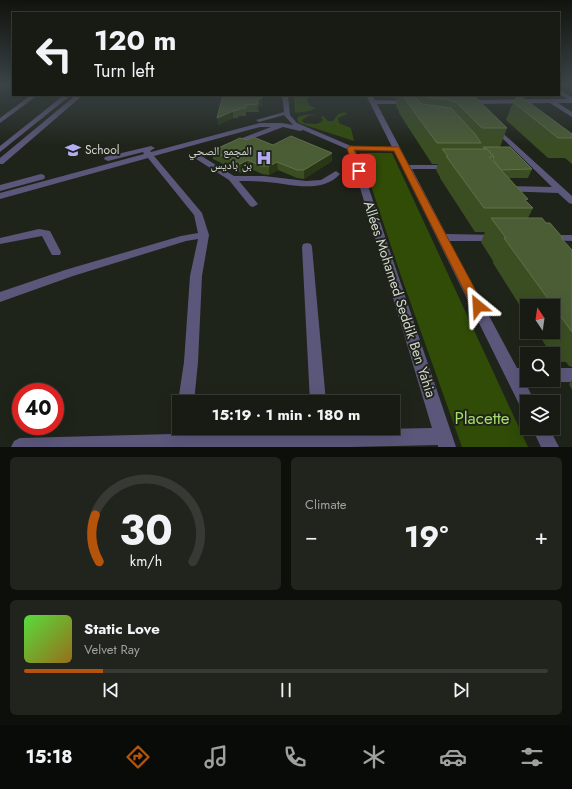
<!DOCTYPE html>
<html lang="en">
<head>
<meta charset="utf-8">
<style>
	:root { --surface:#171b14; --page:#20241d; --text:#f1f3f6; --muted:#9ea1a0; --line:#363934; --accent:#b45309 }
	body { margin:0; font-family:Jost,"Noto Naskh Arabic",sans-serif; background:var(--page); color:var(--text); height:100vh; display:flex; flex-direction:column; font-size:15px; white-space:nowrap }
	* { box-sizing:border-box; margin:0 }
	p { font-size:13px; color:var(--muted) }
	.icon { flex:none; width:22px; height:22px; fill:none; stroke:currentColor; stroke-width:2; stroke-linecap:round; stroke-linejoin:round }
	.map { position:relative; height:447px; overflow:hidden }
	.sheet { display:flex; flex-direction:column; gap:10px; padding:10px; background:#0d0f0b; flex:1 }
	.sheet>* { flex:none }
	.guide { position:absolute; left:12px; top:12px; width:548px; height:84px; border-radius:0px; box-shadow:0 4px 16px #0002,0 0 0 1px var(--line); background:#171b14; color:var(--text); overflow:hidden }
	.needle { width:26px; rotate:347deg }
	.controls { position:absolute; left:520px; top:299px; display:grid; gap:8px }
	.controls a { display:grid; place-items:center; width:40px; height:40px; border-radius:0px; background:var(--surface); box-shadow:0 4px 16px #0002,0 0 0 1px var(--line); font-size:20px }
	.speed { position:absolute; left:12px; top:383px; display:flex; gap:8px; font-size:20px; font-weight:700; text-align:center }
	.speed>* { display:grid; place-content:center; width:52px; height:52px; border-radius:50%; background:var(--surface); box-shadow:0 4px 16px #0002,0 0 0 1px var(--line); line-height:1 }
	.speed .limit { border:6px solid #d22; background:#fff; color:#111 }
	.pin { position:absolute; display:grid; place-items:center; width:34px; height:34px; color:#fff; margin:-17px; border-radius:8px; box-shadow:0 2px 6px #0006 }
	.me { position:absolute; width:44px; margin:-22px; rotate:333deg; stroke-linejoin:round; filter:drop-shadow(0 0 3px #0008) }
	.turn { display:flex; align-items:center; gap:14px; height:84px; padding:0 16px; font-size:18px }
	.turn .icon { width:52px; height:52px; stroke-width:2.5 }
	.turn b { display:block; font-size:28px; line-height:34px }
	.big { font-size:30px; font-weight:700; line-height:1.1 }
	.sheet .tile { flex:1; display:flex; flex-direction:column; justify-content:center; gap:6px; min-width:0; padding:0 14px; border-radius:6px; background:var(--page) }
	.sheet .dial { align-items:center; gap:0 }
	.dial svg { height:104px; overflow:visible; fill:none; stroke:var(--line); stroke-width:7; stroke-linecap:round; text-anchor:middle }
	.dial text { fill:var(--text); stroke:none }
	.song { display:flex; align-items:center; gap:12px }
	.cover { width:48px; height:48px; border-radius:6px; background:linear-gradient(135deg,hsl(110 70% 55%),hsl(40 70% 35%)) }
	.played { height:4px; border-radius:2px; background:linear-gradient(90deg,var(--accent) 15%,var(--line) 15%) }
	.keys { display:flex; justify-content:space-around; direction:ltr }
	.heat { display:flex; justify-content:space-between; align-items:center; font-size:22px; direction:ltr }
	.sheet .tiles { flex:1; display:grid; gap:10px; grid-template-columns:1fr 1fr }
	.tile:last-child { grid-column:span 2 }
	.trip { position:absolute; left:172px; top:395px; width:228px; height:40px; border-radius:0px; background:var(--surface); box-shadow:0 4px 16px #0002,0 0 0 1px var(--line); font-weight:700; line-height:40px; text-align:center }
	.tabs { display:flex; height:64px; justify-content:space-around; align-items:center; background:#090b08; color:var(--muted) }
	.tabs .icon { width:28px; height:28px }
	.tabs .selected { color:var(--accent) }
	.tabs b { font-size:18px; color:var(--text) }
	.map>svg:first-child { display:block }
</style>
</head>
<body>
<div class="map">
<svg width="572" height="447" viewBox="0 0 572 447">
	<rect width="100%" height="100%" fill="#1f241a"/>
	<g fill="#304c07">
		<polygon points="294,95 313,95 308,98 307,101 310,106 316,108 309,111 295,113"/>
		<path d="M345 112 347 114 338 118 339 123 351 128 354 141 299 123 297 120 298 117C304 114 311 114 318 115L308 116 302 120 304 123 316 124 321 122 323 120 321 117 323 116 328 121H333L338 114Z"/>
		<polygon points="360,153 392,153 528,447 462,447 401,276"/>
	</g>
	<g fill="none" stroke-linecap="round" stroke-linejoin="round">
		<g fill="#5b577b" fill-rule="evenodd">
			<polygon points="0,84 6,84 0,87"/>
			<polygon points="559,90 572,97 572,103 558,103 572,112 572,117 550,103 466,104 463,102 466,100 568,99 559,94"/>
			<polygon points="31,95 38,95 0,123 0,118"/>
			<polygon points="64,95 71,95 0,152 0,146"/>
			<polygon points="76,95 83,95 3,164 0,164 0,158"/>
			<path d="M282 95H288L290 115 297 123 351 146 392 147 366 95H372L375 100 412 101 413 102 410 104H377L409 165H450L454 167 450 169H412L446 234 496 235 501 238 496 241H449L517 368H527V380H532L525 382 535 402H527V410L521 408 394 151 355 150 363 171 456 447H438V445L350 447H11L14 441 20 438 173 434 176 422 179 421V428H190V434L311 431V428H327L328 430 432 428 355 171 347 149 303 130 300 131 283 127 203 157 234 176H264L306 181 321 180 336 171 340 174C322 194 290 184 267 182 257 181 248 181 239 181L258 204 253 207 250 206 229 180 193 157 271 127H260L154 156 202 213 209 235 202 276 198 362 194 402H179V404L178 402 184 362 190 276 198 239 186 241 73 276 0 302V292L65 270 181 236 198 233 194 215 148 158 0 199V193L144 154 143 152 108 161 104 159 105 157 151 146 155 148 150 151 151 152 260 123H282L293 125 284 115 259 122 256 120 284 112Z"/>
			<polygon points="495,126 572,196 572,204 569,203 558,193 502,191 501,189 505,186 552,187 493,129 492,128"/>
			<polygon points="41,174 44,175 45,177 44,179 0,191 0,185"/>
			<polygon points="39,229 50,231 61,252 60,255 52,255 42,236 0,244 0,238"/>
			<polygon points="548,235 572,235 572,241 544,240 543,238"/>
			<polygon points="307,243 311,244 312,247 326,402 310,402 302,247 303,244"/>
			<polygon points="553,368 572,368 572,382 553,382 548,380 553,380"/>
			<polygon points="532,428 549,428 559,447 541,447"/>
		</g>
	</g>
	<g fill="#3a4e21">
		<polygon points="223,95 263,105 258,107 259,112 246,112 246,116 238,116 238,118 233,118 218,125"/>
		<polygon points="389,95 473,95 507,128 500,147 532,169 528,178 509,178 526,201 533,208 528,218 546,223 563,238 562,239 572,250 572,367 569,366 566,362 556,362 553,357 553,354 551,354 537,332 553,332 553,306 527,306 527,317 493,263 493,261 481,242 485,232 475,232 440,178 440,177 436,170 438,164 432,164 399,113 399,111 396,106 397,98 391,98"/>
		<polygon points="513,102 572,134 572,164 565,158 548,158 506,120"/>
		<polygon points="273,145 332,153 332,161 304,179 297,178 278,170 269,175 262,174 249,168 241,173 213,159 212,151"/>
		<polygon points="572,380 572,390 569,384"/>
	</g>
	<g fill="#293716">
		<polygon points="262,98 263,105 258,107 258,99"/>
		<polygon points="233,111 233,118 218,125 217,118"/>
		<polygon points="332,153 332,161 304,179 304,170"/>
		<polygon points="248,160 249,168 241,173 240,164"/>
		<polygon points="277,162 278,170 269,175 269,166"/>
	</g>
	<g fill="#4b5d34" stroke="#60704c">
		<polygon points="223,95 261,95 262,98 258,99 258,104 245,105 246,108 238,109 238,110 233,111 217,118"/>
		<polygon points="402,95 413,95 422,104 451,108 475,134 481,143 437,143"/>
		<polygon points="425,95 473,95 507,128 482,128 457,103 450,100 427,97"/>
		<polygon points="519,95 572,134 572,138 558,138 513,102"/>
		<polygon points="291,136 332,153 304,170 297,170 277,162 269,166 261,166 248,160 240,164 212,151 240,138 247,140 253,137 273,145"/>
		<polygon points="483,147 510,147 532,169 501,170 493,159 494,157 487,149 485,149"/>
		<polygon points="442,149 487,149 494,157 489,157 528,199 525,200 533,208 484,208 446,156 448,156"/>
		<polygon points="491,218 542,218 546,223 550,223 563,238 561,238 572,250 572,332 504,238 506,238"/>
	</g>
	<linearGradient id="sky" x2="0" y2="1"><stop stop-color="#11140e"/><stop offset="0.58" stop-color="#3c4549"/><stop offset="1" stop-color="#3c4549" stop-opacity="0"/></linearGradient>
	<rect width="572" height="146" fill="url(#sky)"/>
	<polygon fill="#b45309" stroke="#753606" points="350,146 399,147 484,306 482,310 478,311 474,310 394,151 354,150 363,171 359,173 355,171 347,148"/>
	<defs>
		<symbol id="school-bare" viewBox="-9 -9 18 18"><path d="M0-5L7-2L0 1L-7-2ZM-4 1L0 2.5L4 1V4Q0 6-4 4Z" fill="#b5acf8" stroke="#1f241a" stroke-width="2.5" paint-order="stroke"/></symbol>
		<symbol id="hospital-bare" viewBox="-9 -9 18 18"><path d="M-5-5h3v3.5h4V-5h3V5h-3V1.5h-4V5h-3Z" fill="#b5acf8" stroke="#1f241a" stroke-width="2.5" paint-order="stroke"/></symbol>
	</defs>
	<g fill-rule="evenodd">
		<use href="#school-bare" x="62" y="139" width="22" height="22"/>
		<use href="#hospital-bare" x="253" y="147" width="22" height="22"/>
	</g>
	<g text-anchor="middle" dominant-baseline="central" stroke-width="4" stroke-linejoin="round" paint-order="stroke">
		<g font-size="12" fill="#d2d6cf" stroke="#1f241a" text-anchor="start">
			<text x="85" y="150">School</text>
			<text x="252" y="151" text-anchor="end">المجمع الصحي<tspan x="252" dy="14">بن باديس</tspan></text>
		</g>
		<g font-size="14" fill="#d2d6cf" stroke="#1f241a">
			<text transform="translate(400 299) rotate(72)">Allées Mohamed Seddik Ben Yahia</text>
		</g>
		<g font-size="17" fill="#a5db66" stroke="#1f241a">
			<text x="482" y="418">Placette</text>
		</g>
	</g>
</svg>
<div class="controls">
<a><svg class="needle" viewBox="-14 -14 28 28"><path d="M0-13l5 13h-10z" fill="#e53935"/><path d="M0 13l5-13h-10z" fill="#9ea1a0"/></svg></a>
<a><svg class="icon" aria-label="search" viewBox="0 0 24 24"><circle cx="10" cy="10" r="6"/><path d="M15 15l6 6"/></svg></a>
<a><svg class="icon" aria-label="layers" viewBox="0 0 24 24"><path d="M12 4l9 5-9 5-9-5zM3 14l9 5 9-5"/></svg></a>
</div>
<div class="speed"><div class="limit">40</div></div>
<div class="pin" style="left:359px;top:171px;background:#d93025"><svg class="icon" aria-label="arrive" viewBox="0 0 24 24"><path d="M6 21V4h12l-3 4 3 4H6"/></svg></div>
<svg class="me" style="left:478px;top:306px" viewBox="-20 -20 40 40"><path d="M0-17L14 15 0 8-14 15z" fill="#b45309" stroke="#fff" stroke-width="4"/></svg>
<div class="trip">15:19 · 1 min · 180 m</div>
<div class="guide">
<div class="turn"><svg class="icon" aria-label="left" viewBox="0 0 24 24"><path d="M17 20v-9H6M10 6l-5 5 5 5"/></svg><div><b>120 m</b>Turn left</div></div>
</div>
</div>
<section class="sheet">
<div class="tiles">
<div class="tile dial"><svg viewBox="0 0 100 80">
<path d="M14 69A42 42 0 1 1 86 69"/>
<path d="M14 69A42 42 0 0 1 11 33" stroke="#b45309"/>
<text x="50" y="56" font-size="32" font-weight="700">30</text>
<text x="50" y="72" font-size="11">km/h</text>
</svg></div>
<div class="tile"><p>Climate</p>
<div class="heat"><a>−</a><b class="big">19°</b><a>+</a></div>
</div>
<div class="tile">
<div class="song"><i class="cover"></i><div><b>Static Love</b><p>Velvet Ray</p></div></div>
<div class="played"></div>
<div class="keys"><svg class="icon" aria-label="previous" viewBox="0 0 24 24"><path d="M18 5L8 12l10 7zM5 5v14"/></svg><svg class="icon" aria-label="pause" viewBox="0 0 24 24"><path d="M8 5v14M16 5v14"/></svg><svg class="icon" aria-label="next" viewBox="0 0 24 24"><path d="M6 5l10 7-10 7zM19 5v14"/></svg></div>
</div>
</div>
</section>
<nav class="tabs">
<b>15:18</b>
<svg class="icon selected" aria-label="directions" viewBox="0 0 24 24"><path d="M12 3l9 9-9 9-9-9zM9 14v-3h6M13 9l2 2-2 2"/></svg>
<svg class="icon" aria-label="music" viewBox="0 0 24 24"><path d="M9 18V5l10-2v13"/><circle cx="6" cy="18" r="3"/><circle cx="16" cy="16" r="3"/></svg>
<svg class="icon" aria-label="phone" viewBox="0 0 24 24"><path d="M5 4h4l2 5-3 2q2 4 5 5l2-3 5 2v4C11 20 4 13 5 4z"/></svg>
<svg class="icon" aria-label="climate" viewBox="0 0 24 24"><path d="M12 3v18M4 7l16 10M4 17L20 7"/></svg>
<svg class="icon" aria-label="car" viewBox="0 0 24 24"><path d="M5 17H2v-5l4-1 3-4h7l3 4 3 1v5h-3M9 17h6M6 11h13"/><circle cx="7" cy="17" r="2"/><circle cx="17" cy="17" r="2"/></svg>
<svg class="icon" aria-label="filters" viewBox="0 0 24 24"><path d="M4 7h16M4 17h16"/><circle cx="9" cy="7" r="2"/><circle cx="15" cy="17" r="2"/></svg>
</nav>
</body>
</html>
